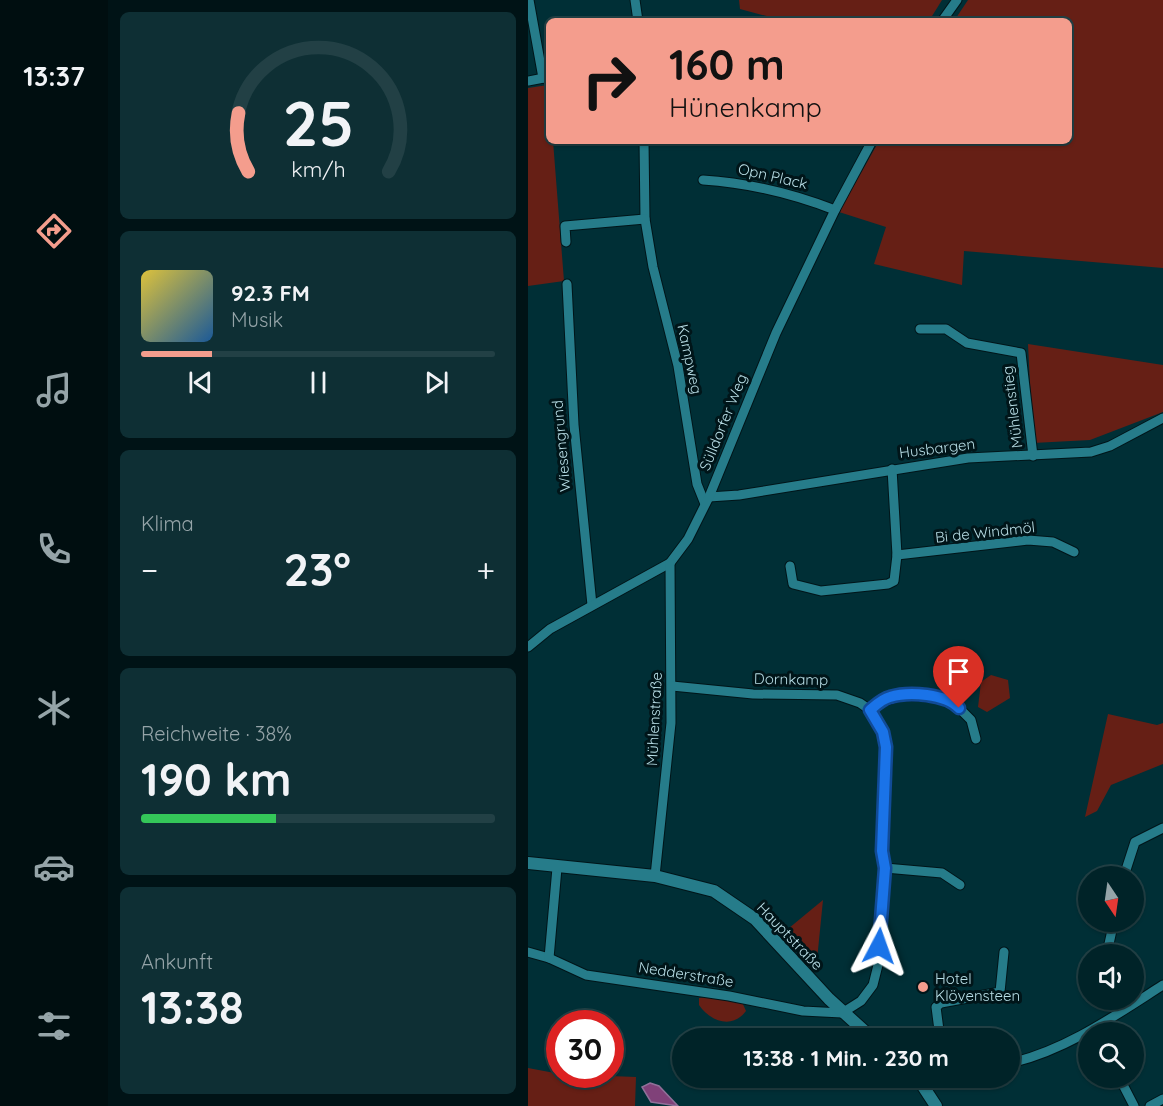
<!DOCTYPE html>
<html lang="de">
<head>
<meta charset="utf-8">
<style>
	:root { --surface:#002328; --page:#0e2f34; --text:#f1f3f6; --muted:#95a4a8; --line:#224045; --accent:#f49d8d }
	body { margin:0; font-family:Quicksand,sans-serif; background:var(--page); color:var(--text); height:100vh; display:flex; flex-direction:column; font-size:22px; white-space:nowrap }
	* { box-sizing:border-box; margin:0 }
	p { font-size:20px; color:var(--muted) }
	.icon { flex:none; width:33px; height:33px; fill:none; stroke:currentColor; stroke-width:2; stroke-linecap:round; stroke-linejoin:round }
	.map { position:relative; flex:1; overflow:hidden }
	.panel { display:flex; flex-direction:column; gap:12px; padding:12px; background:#001316; width:420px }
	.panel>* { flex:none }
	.guide { position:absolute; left:18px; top:18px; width:526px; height:126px; border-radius:9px; box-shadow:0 2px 4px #0004,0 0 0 2px var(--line); background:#f49d8d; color:#111; overflow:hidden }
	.needle { width:39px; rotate:167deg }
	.buttons { position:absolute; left:550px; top:866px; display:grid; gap:12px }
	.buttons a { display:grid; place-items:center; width:66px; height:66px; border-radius:50%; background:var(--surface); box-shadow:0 2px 4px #0004,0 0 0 2px var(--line); font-size:30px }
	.speed { position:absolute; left:18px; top:1010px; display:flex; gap:12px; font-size:30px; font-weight:700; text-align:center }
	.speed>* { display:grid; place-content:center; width:78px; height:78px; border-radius:50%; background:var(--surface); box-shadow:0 2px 4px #0004,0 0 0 2px var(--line); line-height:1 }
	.speed .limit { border:9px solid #d22; background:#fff; color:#111 }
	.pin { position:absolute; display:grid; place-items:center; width:51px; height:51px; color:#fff; margin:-62px -26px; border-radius:50% 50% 50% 0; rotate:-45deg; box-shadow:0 0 6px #0007 }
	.pin .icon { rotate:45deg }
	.me { position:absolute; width:66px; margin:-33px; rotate:4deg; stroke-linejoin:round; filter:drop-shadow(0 0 4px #0008) }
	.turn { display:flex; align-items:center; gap:21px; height:126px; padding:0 24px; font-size:27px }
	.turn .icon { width:78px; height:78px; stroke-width:2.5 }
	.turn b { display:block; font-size:42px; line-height:51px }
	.big { font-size:45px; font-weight:700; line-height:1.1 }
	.panel .card { flex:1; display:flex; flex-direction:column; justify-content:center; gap:9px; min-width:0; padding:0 21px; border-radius:9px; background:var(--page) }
	.panel .dial { align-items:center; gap:0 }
	.dial svg { height:156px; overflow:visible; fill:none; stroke:var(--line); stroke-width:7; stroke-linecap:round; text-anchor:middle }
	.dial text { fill:var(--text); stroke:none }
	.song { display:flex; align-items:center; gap:18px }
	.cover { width:72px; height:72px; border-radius:9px; background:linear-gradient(135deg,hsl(50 70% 55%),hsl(210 70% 35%)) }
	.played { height:6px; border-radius:3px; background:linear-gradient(90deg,var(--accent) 20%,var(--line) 20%) }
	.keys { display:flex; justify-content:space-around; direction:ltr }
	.heat { display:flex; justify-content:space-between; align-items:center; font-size:33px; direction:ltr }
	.charge { height:9px; border-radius:4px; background:linear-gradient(90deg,#34c759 38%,var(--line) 0) }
	.trip { position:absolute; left:144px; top:1028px; width:348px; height:60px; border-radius:30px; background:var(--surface); box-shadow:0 2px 4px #0004,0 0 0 2px var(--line); font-weight:700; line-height:60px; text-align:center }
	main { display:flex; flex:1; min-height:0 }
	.tab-bar { display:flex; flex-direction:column; width:108px; justify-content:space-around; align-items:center; background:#000e10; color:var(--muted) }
	.tab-bar .icon { width:42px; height:42px }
	.tab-bar .current { color:var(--accent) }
	.tab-bar b { font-size:27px; color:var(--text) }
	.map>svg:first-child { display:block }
</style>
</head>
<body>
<main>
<nav class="tab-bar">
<b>13:37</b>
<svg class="icon current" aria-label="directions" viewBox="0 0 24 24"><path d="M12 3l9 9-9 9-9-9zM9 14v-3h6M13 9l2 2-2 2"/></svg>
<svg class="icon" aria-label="music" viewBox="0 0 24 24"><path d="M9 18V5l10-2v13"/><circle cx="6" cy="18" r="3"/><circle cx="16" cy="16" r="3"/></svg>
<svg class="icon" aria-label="phone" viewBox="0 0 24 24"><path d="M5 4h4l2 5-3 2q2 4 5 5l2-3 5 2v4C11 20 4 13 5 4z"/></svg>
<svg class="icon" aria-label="climate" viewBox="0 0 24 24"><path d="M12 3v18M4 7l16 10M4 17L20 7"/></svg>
<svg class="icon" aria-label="car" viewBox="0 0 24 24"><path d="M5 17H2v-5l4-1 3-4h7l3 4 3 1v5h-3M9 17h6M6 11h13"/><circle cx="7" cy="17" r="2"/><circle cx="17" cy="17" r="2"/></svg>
<svg class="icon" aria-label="filters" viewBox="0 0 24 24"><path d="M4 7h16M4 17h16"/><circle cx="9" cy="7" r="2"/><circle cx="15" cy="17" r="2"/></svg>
</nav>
<section class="panel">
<div class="card dial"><svg viewBox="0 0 100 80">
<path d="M14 69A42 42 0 1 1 86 69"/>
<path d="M14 69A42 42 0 0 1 9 39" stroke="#f49d8d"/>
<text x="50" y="56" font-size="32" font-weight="700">25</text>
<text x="50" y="72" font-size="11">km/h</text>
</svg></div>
<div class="card">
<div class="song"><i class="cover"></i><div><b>92.3 FM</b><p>Musik</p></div></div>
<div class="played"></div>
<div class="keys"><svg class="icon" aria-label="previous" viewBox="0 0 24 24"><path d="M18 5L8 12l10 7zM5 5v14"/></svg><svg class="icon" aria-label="pause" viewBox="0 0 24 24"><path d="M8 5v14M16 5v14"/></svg><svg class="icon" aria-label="next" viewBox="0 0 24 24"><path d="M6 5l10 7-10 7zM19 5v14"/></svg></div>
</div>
<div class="card"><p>Klima</p>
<div class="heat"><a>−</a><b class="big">23°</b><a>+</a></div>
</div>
<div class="card"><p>Reichweite · 38%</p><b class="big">190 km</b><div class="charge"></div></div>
<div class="card"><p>Ankunft</p><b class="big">13:38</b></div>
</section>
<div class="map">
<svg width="635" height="1106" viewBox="0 0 635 1106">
	<rect width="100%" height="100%" fill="#002f36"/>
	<g fill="#661f15">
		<polygon points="211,0 414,0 401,21 257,21 212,9"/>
		<polygon points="440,0 635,0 635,268 436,251 434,285 346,264 358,227 311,212 351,141 542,141 542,21 426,21"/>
		<polygon points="20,85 21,141 25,141 36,281 0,286 0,88"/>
		<polygon points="500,344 635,365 635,412 562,440 505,443"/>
		<polygon points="463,675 480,680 482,698 459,712 450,707 453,682"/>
		<polygon points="580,714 629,725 635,723 635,764 583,785 569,811 557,817"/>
		<polygon points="295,900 288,970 255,933"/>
		<path d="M178 997 214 1002 218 1011C204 1030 182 1021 171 1005V998Z"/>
		<polygon points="0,1068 32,1074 108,1077 107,1106 0,1106"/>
	</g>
	<polygon fill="#804179" stroke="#907099" stroke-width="1.5" points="122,1083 131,1086 150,1106 123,1102 114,1087"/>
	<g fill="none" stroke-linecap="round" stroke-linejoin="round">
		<defs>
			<g id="street">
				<polyline points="1,0 15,78"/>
				<polyline points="107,0 110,21"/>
				<polyline points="414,21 429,0"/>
				<polyline points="0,81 21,77"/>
				<polyline points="116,141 117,219 125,267 150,366 169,484 177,504"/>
				<path d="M175 180C221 183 263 193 307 210"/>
				<polyline points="38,242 37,226 117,219"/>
				<polyline points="39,284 46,425 64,605"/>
				<polyline points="392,329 418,329 439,343 493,353 505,456"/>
				<polyline points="181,497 211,495 440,458 563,452 582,446 635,418"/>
				<polyline points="369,555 500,540 525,542 546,552"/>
				<polyline points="262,566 265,584 293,591 360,584 366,581 369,555 364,469"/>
				<polyline points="0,647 22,629 142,563 160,539 181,497 248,333 307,210 344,141"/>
				<path d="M342 710C369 689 392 696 423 700L443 720 448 739"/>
				<polyline points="357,868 414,873 432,885"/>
				<polyline points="127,876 143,723 142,563"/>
				<polyline points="596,876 607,842 635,828"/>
				<polyline points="0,952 21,958 58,975 201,996 275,1011 314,1013 333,1001 345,985 350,965 357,868 354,851 359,765 355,732 349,720 342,710 332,703 309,695 225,694 144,686"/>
				<polyline points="579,953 586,921"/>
				<polyline points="21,958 29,868"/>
				<polyline points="412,1038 408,1007 413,1003 472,992 476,952"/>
				<path d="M482 1063C537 1051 588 1015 635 985"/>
				<polyline points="591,1077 606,1106"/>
				<polyline points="394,1082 404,1077"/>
				<polyline points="622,1106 635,1099"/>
			</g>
			<g id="secondary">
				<polyline points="0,863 127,876 186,891 227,919 301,999 344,1038"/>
				<polyline points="389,1077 408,1106"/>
			</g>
		</defs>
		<use href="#street" stroke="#001519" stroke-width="11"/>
		<use href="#secondary" stroke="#001519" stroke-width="14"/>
		<use href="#street" stroke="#267c8a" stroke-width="9"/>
		<use href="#secondary" stroke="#267c8a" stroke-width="12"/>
	</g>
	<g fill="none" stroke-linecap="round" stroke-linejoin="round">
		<defs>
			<path id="route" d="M351 946 357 868 354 851 358 747 355 732 342 710C348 705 354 699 362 697 381 691 418 694 431 708"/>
		</defs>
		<use href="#route" stroke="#114b97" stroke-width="15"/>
		<use href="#route" stroke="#1a73e8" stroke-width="10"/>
	</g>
	<circle fill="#f49d8d" stroke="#001519" stroke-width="2" cx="395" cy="987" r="6"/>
	<g text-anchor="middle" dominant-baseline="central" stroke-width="6" stroke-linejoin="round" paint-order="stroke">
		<g font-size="15" fill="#b7dde5" stroke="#001519">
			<text transform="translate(245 176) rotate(13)">Opn Plack</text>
			<text transform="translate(162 359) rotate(78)">Kampweg</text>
			<text transform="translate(484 407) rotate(-97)">Mühlenstieg</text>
			<text transform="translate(195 422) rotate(-68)">Sülldorfer Weg</text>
			<text transform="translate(33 446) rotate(-95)">Wiesengrund</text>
			<text transform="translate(409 448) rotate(-7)">Husbargen</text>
			<text transform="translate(457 532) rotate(-6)">Bi de Windmöl</text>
			<text transform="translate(263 679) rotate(1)">Dornkamp</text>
			<text transform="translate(126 719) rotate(-87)">Mühlenstraße</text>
			<text transform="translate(262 936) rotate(46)">Hauptstraße</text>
			<text transform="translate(158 974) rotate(9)">Nedderstraße</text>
		</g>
		<g font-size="15" fill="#b7dde5" stroke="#001519" text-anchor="start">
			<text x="407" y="978">Hotel<tspan x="407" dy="17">Klövensteen</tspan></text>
		</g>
	</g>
</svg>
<div class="buttons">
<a><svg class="needle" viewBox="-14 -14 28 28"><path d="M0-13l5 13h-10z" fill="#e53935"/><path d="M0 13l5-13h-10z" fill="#95a4a8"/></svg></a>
<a><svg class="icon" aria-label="sound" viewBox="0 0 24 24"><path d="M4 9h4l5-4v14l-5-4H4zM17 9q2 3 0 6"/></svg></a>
<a><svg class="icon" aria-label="search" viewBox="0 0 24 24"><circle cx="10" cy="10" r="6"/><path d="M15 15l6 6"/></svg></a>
</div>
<div class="speed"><div class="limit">30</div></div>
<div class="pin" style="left:431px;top:708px;background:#d93025"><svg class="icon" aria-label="arrive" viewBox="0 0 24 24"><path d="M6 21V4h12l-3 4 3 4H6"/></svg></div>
<svg class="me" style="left:351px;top:946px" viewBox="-20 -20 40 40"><path d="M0-17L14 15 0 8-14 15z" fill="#1a73e8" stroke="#fff" stroke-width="4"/></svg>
<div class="trip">13:38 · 1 Min. · 230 m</div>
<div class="guide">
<div class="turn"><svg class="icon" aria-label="right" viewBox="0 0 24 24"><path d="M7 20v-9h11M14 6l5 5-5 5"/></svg><div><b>160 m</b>Hünenkamp</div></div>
</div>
</div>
</main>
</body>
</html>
